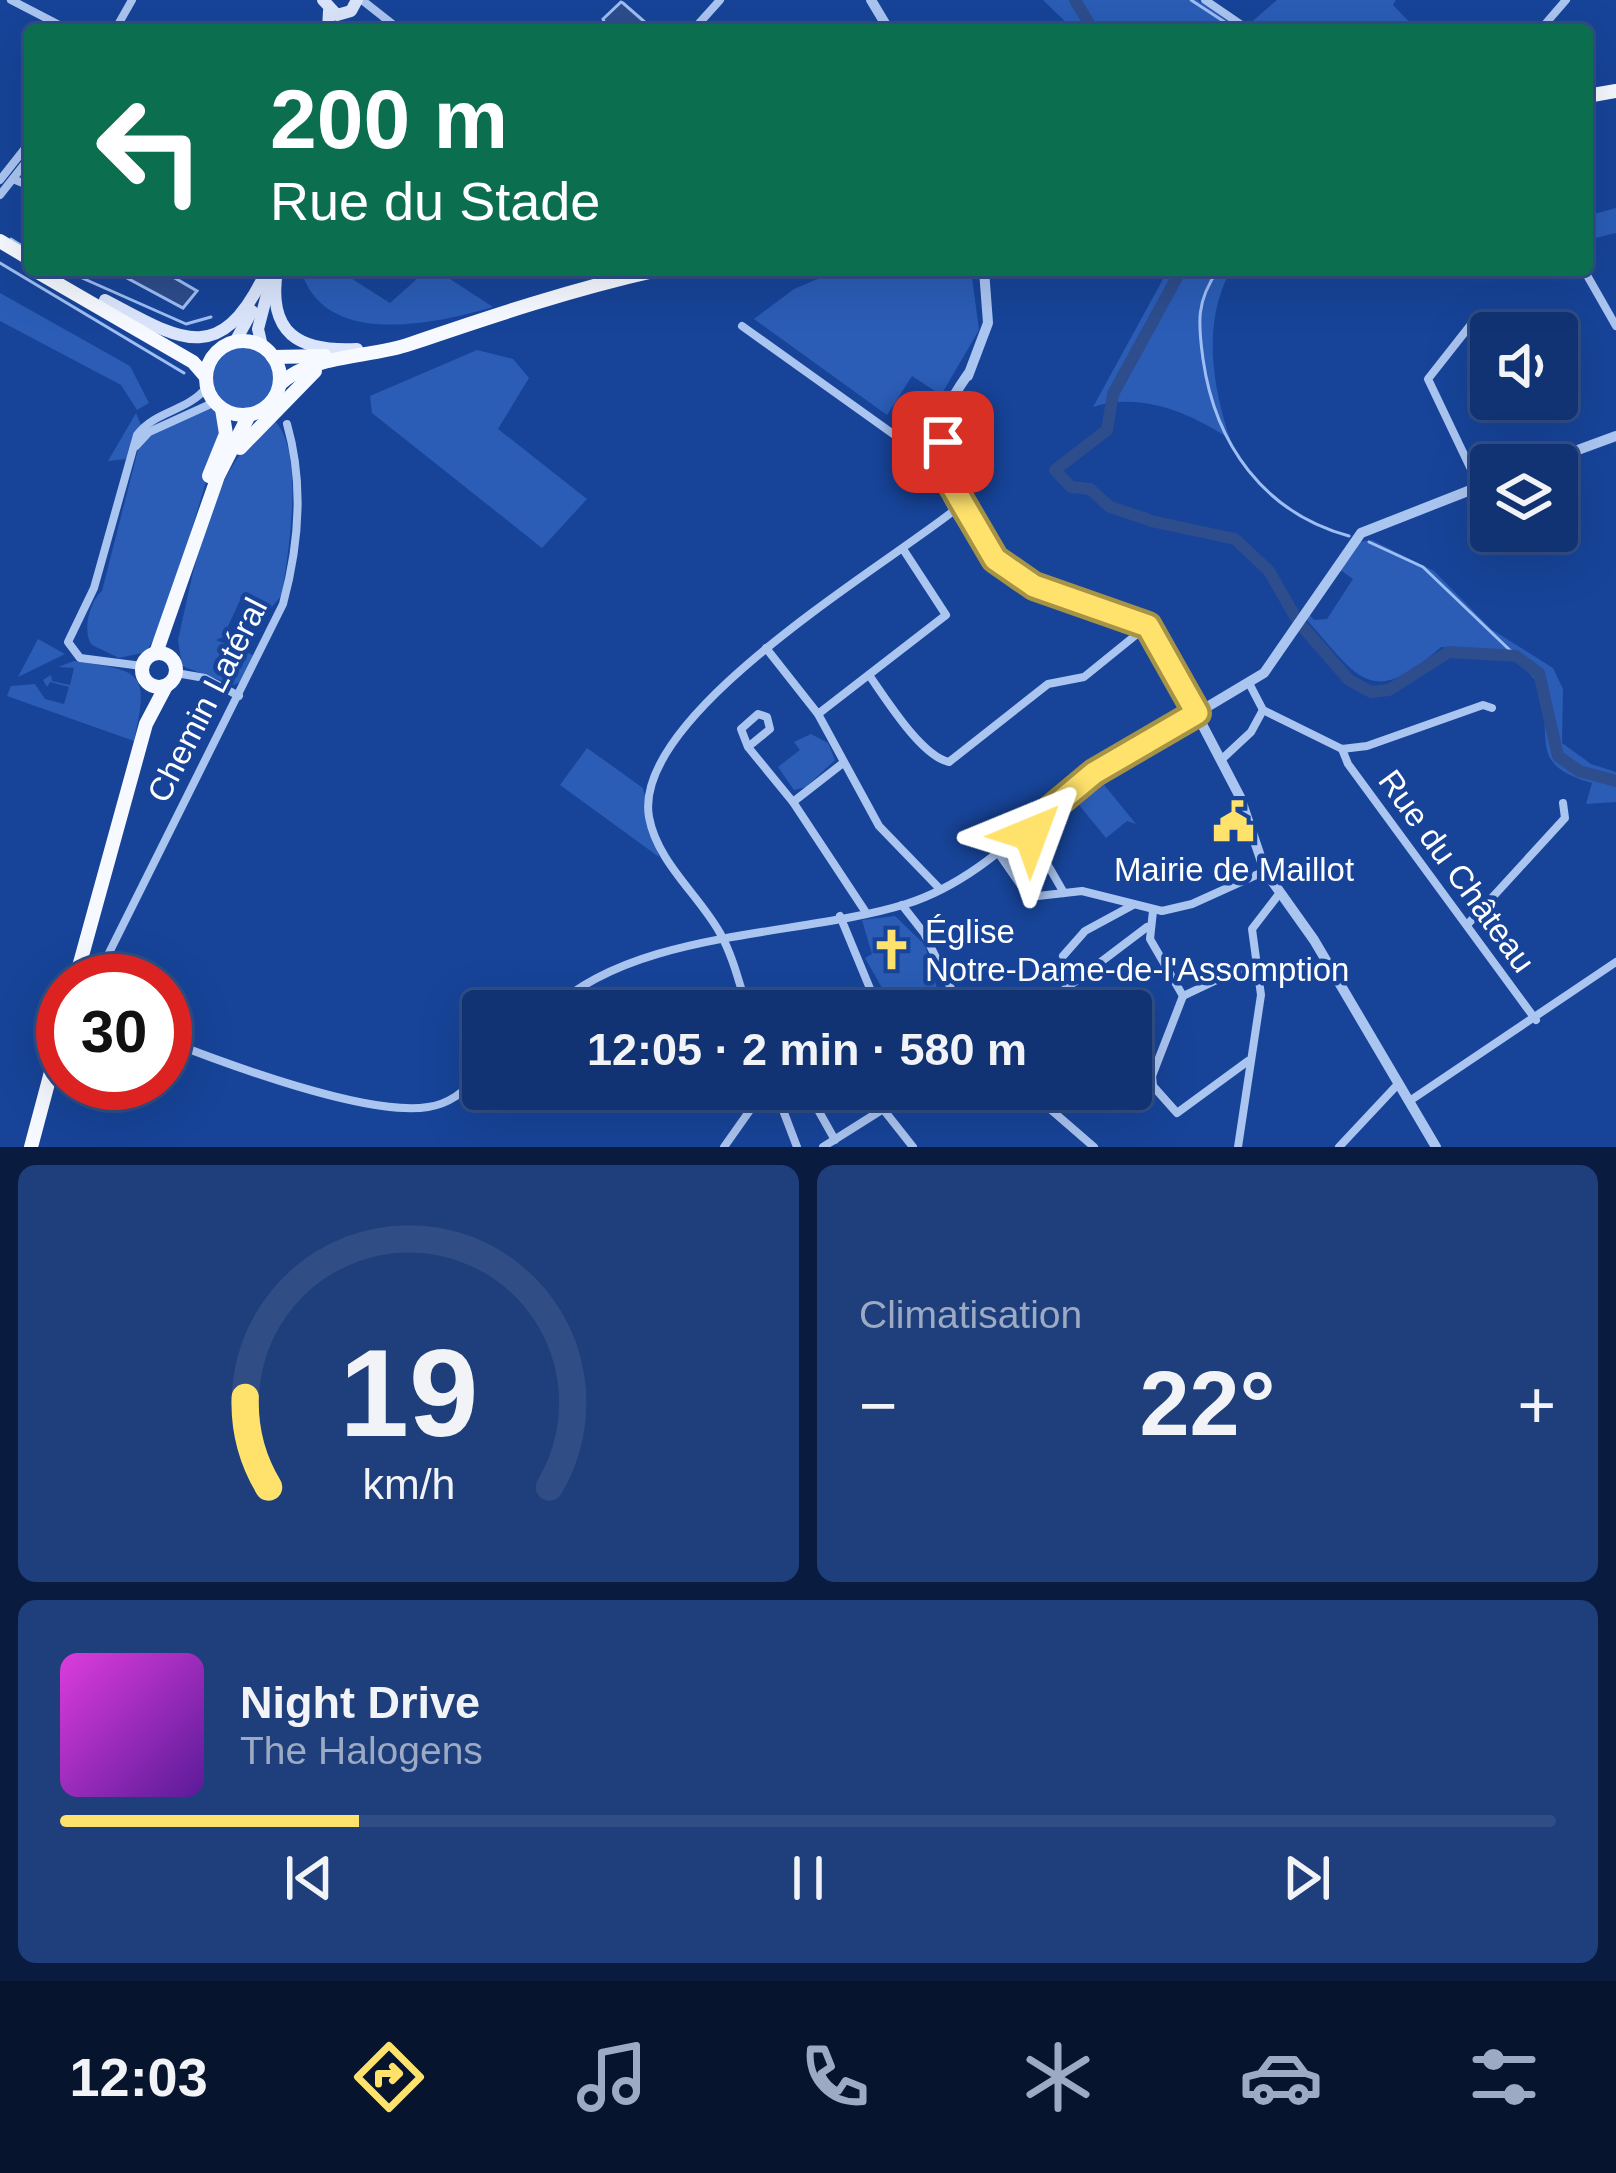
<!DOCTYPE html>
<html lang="fr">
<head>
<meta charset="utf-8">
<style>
	:root { --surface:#113373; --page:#1e3f7b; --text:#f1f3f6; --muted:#9caac4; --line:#304e85; --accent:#ffe26c }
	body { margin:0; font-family:Helvetica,sans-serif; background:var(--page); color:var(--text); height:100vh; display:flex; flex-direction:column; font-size:45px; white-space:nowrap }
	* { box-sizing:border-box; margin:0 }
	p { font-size:39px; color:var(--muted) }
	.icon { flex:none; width:66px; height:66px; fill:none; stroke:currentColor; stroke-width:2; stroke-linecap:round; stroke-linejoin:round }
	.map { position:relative; height:1147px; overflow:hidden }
	.panel { display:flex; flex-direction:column; gap:18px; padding:18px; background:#091c3f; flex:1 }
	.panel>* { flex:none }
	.top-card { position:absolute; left:24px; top:24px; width:1569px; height:252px; border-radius:12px; box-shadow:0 12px 48px #0002,0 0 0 3px var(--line); background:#0b6e4f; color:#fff; overflow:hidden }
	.controls { position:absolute; left:1470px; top:312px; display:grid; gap:24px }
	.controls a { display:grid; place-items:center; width:108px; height:108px; border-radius:12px; background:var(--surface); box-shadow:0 12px 48px #0002,0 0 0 3px var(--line); font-size:60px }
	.speed { position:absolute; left:36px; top:954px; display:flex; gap:24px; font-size:60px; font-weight:700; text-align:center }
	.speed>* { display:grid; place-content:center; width:156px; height:156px; border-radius:50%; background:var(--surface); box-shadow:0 12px 48px #0002,0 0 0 3px var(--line); line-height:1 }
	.speed .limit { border:18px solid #d22; background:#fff; color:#111 }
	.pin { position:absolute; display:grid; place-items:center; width:102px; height:102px; color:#fff; margin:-51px; border-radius:24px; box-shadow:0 6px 18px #0006 }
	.me { position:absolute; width:132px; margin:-66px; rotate:44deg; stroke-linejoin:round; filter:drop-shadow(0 0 9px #0008) }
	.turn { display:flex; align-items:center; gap:42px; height:252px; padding:0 48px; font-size:54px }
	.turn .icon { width:156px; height:156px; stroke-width:2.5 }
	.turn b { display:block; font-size:84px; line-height:102px }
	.big { font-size:90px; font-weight:700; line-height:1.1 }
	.panel .widget { flex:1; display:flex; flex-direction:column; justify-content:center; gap:18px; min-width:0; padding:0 42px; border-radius:18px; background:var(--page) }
	.panel .dial { align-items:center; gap:0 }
	.dial svg { height:312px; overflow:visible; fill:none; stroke:var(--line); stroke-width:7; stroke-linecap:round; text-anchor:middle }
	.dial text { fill:var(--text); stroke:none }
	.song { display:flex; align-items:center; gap:36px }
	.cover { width:144px; height:144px; border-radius:18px; background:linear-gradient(135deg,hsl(300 70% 55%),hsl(270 70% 35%)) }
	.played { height:12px; border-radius:6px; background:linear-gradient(90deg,var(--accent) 20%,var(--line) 20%) }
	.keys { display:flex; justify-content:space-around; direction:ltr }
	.heat { display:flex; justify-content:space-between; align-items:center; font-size:66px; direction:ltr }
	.panel .tiles { flex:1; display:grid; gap:18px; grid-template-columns:1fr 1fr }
	.widget:last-child { grid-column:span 2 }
	.trip { position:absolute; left:462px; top:990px; width:690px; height:120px; border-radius:12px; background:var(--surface); box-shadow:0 12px 48px #0002,0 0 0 3px var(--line); font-weight:700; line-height:120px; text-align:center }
	.dock { display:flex; height:192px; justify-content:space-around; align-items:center; background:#07142e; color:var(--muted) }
	.dock .icon { width:84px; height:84px }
	.dock .selected { color:var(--accent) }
	.dock b { font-size:54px; color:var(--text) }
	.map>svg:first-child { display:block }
</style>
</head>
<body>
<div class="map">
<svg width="1616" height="1147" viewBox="0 0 1616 1147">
	<rect width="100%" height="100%" fill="#174499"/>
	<g fill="#2b5db6">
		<polygon points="1043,0 1198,0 1243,30 1074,30"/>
		<polygon points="1277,0 1396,0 1393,5 1417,30 1254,30 1248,25"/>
		<polygon points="1616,208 1616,233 1587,240 1587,216"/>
		<path d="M301 270H338L390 303 427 270H436L493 307C437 323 324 350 301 270Z"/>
		<polygon points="839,270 971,270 979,330 941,395 912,376 887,415 754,319 794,289"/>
		<path d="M1168 270H1231C1202 322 1212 384 1230 439 1188 412 1141 392 1093 407Z"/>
		<polygon points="0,293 130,366 149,403 137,410 121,385 0,321"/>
		<circle cx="243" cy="379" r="33"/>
		<polygon points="477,350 513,359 529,378 498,429 587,499 542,548 372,413 370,396"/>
		<path d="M208 408 216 411 222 429 163 624 146 652 119 658 92 645C81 632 91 599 102 591L139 446 152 433Z"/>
		<polygon points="136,413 141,425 126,459 108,461"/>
		<path d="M274 420C306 452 288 552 282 595L271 608 242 596 223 637 216 640 253 655 241 682 233 685 182 666 178 640C195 567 209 466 274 420Z"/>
		<path d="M1372 540 1434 571 1491 629 1553 668 1563 689 1562 743 1591 764 1616 772V802L1586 804 1592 783C1524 764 1556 737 1538 687 1533 671 1516 666 1507 652L1441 647C1370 710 1359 678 1306 619L1309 614 1314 620 1327 619 1353 579 1339 569 1358 542Z"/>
		<polygon points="38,639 65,654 18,677"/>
		<path d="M74 661C142 671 150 671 134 741L7 696 11 686 35 684 45 699 64 704 69 687 50 682 47 687 43 680 51 675 52 681 70 685 74 668 58 667Z"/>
		<polygon points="811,734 828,743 835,760 806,787 794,790 778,767 800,750 794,742"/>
		<polygon points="587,748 643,788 659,857 560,785"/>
		<polygon points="1100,780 1136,824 1127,821 1106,838 1075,800"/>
		<polygon points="895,916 925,945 942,1006 935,1000 927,1011 903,1007 893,989 885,993 865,958 872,954 862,920"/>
	</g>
	<g fill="#2d4d8d" stroke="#9ebef4" stroke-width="3">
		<polygon points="621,2 623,3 654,30 608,30 603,19"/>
		<polygon points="112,270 161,270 197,291 183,308"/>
	</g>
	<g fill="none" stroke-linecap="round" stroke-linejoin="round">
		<g stroke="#9ebef4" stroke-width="3">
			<polyline points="1191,0 1237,30"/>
			<polyline points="11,239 30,251"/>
			<polyline points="0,263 184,373"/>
			<polyline points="64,270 186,324 211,317"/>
			<path d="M1218 270C1196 301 1198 323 1203 359 1215 444 1264 513 1349 536"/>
			<polyline points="1369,542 1423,567 1516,656"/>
		</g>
		<g stroke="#2d4d8d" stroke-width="12">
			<polyline points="1075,0 1093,30"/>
			<polyline points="1147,519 1110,507 1090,489 1071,487 1055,470 1107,430 1113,394 1181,270"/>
			<polyline points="1151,521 1235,539 1269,571 1296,618"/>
			<polyline points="1302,626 1349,680 1371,692 1389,690 1449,652 1516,656 1539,673 1558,756 1579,771 1616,781"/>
		</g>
		<g stroke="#abc5f1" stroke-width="8">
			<polyline points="11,0 69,30"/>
			<polyline points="362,0 400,30"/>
			<polyline points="1205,0 1249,30"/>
			<polyline points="115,30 132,0"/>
			<polyline points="693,30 720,0"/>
			<polyline points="1540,30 1566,0"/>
			<polyline points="13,179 30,186"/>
			<polyline points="0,180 30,142"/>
			<polyline points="0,195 30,157"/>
			<polyline points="1584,270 1616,326"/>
			<polyline points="1476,318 1428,379 1479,486"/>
			<polyline points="742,326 924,456 935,455"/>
			<polyline points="136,446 149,432 215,402"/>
			<polyline points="766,648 818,714 879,826 939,888"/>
			<path d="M142 666 80 658 68 642 94 588 137 435C156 410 187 412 207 387"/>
			<polyline points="176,673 205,678 239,696"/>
			<path d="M869 675C886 699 921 756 949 762L1048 684 1084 677 1147 626"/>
			<polyline points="1250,685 1263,710 1342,749 1367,746 1483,705 1492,708"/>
			<polyline points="818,714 946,615 903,549"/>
			<polyline points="748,747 741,729 758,714 767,717 770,729 748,747 793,802 865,911"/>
			<polyline points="1342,749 1348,764 1536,1020"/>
			<polyline points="1221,760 1251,732 1263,710"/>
			<polyline points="793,802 843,763"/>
			<polyline points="1027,829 1064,893"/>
			<polyline points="999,854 1029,897 1082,891 1162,911 1192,904 1265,871"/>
			<polyline points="902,905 924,933 962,1011"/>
			<polyline points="1153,911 1150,939 1183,996 1255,962"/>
			<polyline points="840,916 871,991 840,1011"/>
			<polyline points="1467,925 1565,818 1563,803"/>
			<polyline points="1063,956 1085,931 1133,905"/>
			<path d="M95 981 283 604C299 545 304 483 287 424"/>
			<polyline points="1183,996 1152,1076 1153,1086 1177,1113 1248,1061"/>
			<path d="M550 1011C636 929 800 937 906 904 980 881 1033 819 1093 774 1125 750 1161 733 1196 714"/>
			<path d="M748 1011C740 986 733 956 720 933 699 895 657 862 649 817 631 715 885 566 956 509"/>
			<polyline points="939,1011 950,994"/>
			<polyline points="1036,1011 1147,927"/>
			<path d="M165 1040C224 1063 368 1117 428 1107 451 1104 466 1089 483 1074"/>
			<polyline points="775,1089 797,1147"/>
			<polyline points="825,1089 817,1108 835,1140"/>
			<polyline points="1027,1089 1094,1147"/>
			<polyline points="1411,1100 1616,962"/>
			<polyline points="883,1109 913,1147"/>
			<polyline points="724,1147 765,1089"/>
			<polyline points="823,1147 915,1089"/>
			<polyline points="1238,1147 1261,995 1252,929 1279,894"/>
			<polyline points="1339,1147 1399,1083"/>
		</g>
		<g stroke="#abc5f1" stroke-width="10">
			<polyline points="871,0 889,30"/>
			<path d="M968 374C953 396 935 422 936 451 936 503 988 562 1032 585 1062 600 1098 607 1130 618L1148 626 1157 638 1240 797 1265 871 1314 940 1436 1147"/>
			<polyline points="968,376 988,323 984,270"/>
			<polyline points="943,444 956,405"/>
			<polyline points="1537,465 1616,436"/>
			<polyline points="951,485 972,520"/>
			<polyline points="1197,713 1264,673 1361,533 1491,482"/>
		</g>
		<g stroke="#dae5fc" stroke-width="12">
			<polyline points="323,0 337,15 351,11 357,0"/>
			<polyline points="328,30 329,11"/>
			<path d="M277 270C267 334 299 352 357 349"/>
			<path d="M105 300C176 337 217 369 262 280"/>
			<polyline points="235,342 252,311"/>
			<polyline points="262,346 258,329 270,283"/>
		</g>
		<g stroke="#f6f9ff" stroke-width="14">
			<polyline points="1587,96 1616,91"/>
			<polyline points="0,241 30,259"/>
			<polyline points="34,270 193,362 206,377"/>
			<circle cx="243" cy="378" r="37"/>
			<polyline points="273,357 325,356"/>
			<path d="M280 384C312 354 370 358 410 344 492 316 573 289 658 270"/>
			<polyline points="240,448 315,371"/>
			<polyline points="209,476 226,434 222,409"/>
			<circle cx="159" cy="670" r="17"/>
			<polyline points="156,653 218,476 249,415"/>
			<polyline points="75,981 146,724 166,686"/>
			<polyline points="31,1147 63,1027"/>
		</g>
	</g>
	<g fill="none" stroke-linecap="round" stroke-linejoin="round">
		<defs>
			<polyline id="route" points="943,442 950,482 995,559 1034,586 1148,626 1197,713 1094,773 1027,829 1031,834"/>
		</defs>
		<use href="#route" stroke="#a69346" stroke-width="30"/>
		<use href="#route" stroke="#ffe26c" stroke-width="21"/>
	</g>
	<defs>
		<symbol id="civic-bare" viewBox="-9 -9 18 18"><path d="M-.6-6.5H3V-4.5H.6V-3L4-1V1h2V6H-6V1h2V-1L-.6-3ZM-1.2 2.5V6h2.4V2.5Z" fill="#ffe26c" stroke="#174499" stroke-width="2.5" paint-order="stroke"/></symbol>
		<symbol id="church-bare" viewBox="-9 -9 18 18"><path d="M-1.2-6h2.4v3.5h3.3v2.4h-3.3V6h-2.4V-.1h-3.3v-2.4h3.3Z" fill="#ffe26c" stroke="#174499" stroke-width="2.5" paint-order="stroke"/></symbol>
	</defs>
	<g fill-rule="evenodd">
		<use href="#civic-bare" x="1204" y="792" width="59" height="59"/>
		<use href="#church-bare" x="862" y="920" width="59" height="59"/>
	</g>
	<g text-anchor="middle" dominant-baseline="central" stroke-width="9" stroke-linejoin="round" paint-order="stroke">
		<g font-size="33" fill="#fff" stroke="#174499">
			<text transform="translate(207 700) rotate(-63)">Chemin Latéral</text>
			<text transform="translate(1457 871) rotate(54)">Rue du Château</text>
		</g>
		<g font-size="33" fill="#fff" stroke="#174499">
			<text x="1234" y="869">Mairie de Maillot</text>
			<text x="925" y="931" text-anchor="start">Église<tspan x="925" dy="38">Notre-Dame-de-l'Assomption</tspan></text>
		</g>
	</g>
</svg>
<div class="controls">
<a><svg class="icon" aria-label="sound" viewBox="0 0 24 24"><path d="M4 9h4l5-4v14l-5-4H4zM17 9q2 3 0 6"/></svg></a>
<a><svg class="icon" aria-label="layers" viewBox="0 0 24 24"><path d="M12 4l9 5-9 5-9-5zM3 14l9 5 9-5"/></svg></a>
</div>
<div class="speed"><div class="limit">30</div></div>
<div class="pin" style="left:943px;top:442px;background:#d93025"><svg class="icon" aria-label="arrive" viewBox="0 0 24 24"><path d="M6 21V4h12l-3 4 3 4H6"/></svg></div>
<svg class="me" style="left:1031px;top:834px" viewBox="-20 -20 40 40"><path d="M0-17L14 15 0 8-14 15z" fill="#ffe26c" stroke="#fff" stroke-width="4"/></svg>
<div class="trip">12:05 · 2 min · 580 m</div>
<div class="top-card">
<div class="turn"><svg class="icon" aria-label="left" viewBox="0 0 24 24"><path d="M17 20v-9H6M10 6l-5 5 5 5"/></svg><div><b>200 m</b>Rue du Stade</div></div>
</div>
</div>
<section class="panel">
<div class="tiles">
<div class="widget dial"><svg viewBox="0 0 100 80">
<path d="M14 69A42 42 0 1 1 86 69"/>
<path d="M14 69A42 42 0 0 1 8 46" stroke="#ffe26c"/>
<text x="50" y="56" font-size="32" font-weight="700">19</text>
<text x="50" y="72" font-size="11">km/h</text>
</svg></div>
<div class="widget"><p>Climatisation</p>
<div class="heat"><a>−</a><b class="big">22°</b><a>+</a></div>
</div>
<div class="widget">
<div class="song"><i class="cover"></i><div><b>Night Drive</b><p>The Halogens</p></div></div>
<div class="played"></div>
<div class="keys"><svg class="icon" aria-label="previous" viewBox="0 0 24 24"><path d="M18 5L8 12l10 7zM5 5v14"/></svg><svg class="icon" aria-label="pause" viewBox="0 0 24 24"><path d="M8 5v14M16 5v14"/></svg><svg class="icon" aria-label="next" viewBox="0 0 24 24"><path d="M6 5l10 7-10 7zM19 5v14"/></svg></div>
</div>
</div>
</section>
<nav class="dock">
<b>12:03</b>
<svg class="icon selected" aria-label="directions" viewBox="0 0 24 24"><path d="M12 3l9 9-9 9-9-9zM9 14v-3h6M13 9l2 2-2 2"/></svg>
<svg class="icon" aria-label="music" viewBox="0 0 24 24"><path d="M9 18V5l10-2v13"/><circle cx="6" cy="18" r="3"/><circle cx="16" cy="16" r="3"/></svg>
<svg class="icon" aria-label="phone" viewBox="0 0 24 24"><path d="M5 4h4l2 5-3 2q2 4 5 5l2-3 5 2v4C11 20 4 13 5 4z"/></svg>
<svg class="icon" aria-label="climate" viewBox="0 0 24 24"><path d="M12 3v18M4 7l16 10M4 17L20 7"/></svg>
<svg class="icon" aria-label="car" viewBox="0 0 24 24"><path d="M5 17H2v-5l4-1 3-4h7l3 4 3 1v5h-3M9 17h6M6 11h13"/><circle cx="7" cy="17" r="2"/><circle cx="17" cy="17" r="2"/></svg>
<svg class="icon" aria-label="filters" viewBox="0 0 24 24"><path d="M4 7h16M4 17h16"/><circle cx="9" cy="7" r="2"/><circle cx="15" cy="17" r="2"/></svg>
</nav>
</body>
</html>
